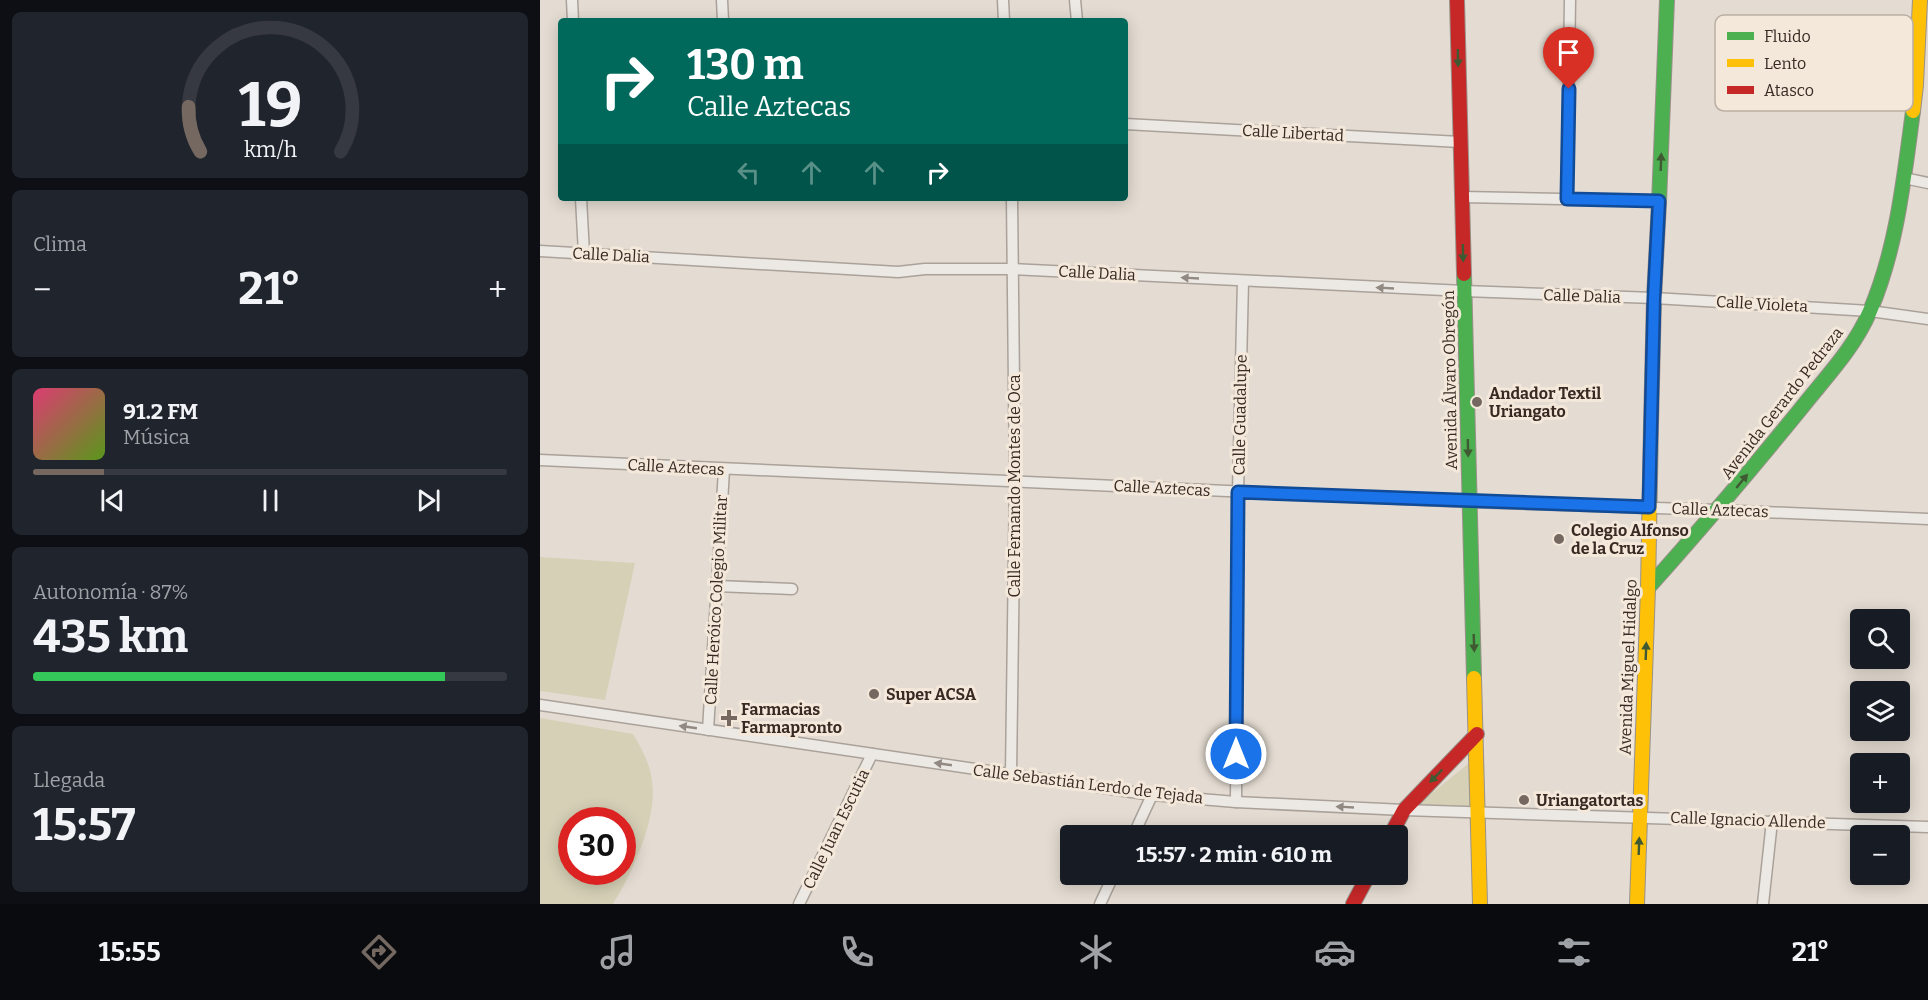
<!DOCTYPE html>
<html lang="es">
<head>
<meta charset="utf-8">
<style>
	:root { --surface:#171b24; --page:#20242c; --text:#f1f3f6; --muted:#9ea1a6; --line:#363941; --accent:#746860 }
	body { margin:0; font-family:Bitter,serif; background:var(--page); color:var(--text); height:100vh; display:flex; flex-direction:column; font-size:22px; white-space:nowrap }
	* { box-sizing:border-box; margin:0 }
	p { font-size:20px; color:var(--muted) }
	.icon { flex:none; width:33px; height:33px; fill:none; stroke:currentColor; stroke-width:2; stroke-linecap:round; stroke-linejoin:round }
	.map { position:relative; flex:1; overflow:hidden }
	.side { display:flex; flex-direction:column; gap:12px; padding:12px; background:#0d0f14; width:540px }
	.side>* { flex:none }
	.guide { position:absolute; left:18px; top:18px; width:570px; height:183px; border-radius:6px; box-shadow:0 3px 15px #0003; background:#00695c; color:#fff; overflow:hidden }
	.tools { position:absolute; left:1310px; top:609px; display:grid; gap:12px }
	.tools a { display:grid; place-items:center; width:60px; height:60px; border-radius:6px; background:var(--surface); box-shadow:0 3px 15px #0003; font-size:30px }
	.speed { position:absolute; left:18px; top:807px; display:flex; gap:12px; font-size:30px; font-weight:700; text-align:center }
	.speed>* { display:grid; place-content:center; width:78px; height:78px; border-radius:50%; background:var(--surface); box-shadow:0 3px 15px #0003; line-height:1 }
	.speed .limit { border:9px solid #d22; background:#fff; color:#111 }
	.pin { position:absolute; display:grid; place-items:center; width:51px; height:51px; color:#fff; margin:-62px -26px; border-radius:50% 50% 50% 0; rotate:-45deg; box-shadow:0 0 6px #0007 }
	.pin .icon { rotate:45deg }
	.me { position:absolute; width:66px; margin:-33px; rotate:0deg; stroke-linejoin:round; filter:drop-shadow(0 0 4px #0008) }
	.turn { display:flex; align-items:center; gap:21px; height:126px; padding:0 30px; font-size:27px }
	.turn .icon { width:78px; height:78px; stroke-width:2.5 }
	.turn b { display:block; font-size:42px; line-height:51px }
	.lanes { display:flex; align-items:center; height:57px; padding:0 30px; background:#0003; justify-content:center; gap:30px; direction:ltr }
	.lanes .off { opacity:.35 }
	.big { font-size:45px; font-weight:700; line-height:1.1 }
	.side .tile { flex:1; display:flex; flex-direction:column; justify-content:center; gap:9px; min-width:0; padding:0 21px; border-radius:9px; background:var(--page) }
	.side .dial { align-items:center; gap:0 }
	.dial svg { height:156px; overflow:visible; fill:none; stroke:var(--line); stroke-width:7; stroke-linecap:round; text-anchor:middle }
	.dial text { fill:var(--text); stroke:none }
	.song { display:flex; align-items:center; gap:18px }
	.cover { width:72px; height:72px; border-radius:9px; background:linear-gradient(135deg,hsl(340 70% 55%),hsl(90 70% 35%)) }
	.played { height:6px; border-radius:3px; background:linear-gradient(90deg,var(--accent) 15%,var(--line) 15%) }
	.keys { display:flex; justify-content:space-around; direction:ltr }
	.heat { display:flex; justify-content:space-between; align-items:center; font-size:33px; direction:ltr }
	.charge { height:9px; border-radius:4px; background:linear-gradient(90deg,#34c759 87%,var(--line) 0) }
	.trip { position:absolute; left:520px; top:825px; width:348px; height:60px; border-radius:6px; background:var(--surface); box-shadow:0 3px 15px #0003; font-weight:700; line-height:60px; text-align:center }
	.dock { display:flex; height:96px; justify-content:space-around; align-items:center; background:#090b0e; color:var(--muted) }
	.dock .icon { width:42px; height:42px }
	.dock .on { color:var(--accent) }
	.dock b { font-size:27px; color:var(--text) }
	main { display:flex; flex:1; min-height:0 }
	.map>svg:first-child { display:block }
</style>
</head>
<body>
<main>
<section class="side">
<div class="tile dial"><svg viewBox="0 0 100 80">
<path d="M14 69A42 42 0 1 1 86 69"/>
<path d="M14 69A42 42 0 0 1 8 46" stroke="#746860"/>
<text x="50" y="56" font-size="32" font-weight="700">19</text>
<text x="50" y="72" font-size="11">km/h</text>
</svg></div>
<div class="tile"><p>Clima</p>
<div class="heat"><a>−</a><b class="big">21°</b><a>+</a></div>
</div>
<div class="tile">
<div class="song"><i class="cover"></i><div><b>91.2 FM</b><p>Música</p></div></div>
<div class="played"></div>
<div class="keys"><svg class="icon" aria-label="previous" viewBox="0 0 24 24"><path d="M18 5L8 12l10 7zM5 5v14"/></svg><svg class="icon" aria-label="pause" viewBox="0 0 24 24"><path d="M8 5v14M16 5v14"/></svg><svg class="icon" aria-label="next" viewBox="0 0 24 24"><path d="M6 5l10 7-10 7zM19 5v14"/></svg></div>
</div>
<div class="tile"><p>Autonomía · 87%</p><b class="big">435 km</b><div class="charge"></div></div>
<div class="tile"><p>Llegada</p><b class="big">15:57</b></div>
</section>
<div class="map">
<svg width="1388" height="904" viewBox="0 0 1388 904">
	<rect width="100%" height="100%" fill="#e4dcd2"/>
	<g fill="#d5d0b6" fill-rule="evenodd">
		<polygon points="0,557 95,563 65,700 0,691"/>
		<path d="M0 718 93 734C102 749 110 764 112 781 118 818 92 874 73 904H0ZM32 820H82V872H32Z"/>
		<polygon points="934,759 933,807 887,806 880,803"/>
	</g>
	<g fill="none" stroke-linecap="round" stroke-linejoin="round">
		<defs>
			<g id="street">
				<polyline points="32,0 33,21"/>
				<polyline points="182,0 183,21"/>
				<polyline points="463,0 464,21"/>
				<polyline points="535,0 537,21"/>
				<polyline points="585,124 920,142"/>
				<polyline points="1364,178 1388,183"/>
				<polyline points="922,197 1119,201"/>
				<polyline points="41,198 44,254"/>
				<polyline points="1027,199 1030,0"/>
				<polyline points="0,251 358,272 385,269 473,269 924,291 1114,298 1330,311 1388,319"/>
				<polyline points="0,460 929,502 1178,510 1388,519"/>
				<polyline points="177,586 252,589"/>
				<polyline points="0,705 612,795 696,802 864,810 1388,827"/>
				<polyline points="168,730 184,470"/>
				<polyline points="471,774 475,481 472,198"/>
				<polyline points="696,802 698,492 703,281"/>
				<polyline points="593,836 612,795"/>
				<polyline points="259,904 332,754"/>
				<polyline points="560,904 574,874"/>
				<polyline points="1223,904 1232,821"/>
			</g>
			<g id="fast">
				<polyline points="1119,203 1127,0"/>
				<polyline points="924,274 934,678"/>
				<path d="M1108 588C1160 530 1210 471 1259 411 1284 379 1314 349 1330 311 1357 248 1364 178 1373 111"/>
			</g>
			<g id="slow">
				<polyline points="1373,111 1376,85 1380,0"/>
				<polyline points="934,678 940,904"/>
				<polyline points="1097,904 1108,588 1111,425"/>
			</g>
			<g id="jam">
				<polyline points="917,0 924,274"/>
				<polyline points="1111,425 1114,298 1119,203"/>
				<polyline points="850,836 864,810 937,734"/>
				<polyline points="813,904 829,874"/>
			</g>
		</defs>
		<use href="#street" stroke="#aaa29a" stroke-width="13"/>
		<use href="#fast" stroke="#99918a" stroke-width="16"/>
		<use href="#slow" stroke="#99918a" stroke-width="16"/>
		<use href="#jam" stroke="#99918a" stroke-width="16"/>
		<use href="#street" stroke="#ece8e3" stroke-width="10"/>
		<use href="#fast" stroke="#4caf50" stroke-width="14"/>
		<use href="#slow" stroke="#ffc107" stroke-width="14"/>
		<use href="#jam" stroke="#c62828" stroke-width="14"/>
	</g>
	<defs><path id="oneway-solid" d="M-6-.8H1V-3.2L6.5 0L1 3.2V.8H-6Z" transform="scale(1.5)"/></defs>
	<g fill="#3f5933">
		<use href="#oneway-solid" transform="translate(918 58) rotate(89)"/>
		<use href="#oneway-solid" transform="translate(1121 162) rotate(-88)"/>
		<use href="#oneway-solid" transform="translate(923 253) rotate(89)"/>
		<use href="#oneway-solid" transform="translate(928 448) rotate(89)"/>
		<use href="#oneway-solid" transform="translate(1202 481) rotate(-51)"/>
		<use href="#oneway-solid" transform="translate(934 643) rotate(88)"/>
		<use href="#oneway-solid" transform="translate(1106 651) rotate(-88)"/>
		<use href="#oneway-solid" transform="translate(896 776) rotate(134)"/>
		<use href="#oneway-solid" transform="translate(1099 846) rotate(-88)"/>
	</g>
	<g fill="#928983">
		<use href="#oneway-solid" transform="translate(650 278) rotate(-177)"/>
		<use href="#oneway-solid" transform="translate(845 288) rotate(-177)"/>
		<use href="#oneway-solid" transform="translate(148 727) rotate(-172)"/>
		<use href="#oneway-solid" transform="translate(403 764) rotate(-172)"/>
		<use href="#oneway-solid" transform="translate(805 807) rotate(-177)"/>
	</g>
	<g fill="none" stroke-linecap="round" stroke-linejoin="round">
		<defs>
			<polyline id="route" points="696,754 698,492 1109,507 1114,298 1119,201 1027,199 1029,89"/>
		</defs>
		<use href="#route" stroke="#114b97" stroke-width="15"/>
		<use href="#route" stroke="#1a73e8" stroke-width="10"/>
	</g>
	<g fill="#746860" stroke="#f3e8da" stroke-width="2">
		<circle cx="937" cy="402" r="6"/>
		<circle cx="1019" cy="539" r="6"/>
		<circle cx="334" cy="694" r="6"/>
		<path d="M186 709h6v6h6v6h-6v6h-6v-6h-6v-6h6z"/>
		<circle cx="984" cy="800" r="6"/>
	</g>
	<g text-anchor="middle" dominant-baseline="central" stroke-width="6" stroke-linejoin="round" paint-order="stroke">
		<g font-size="16" fill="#382a23" stroke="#f3e8da">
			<text transform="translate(753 133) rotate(3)">Calle Libertad</text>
			<text transform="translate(71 255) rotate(3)">Calle Dalia</text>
			<text transform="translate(557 273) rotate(3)">Calle Dalia</text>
			<text transform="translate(1042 296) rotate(2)">Calle Dalia</text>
			<text transform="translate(1222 304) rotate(3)">Calle Violeta</text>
			<text transform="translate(910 380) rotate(-91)">Avenida Álvaro Obregón</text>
			<text transform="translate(1242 403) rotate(-52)">Avenida Gerardo Pedraza</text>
			<text transform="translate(700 415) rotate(-89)">Calle Guadalupe</text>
			<text transform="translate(136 467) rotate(3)">Calle Aztecas</text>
			<text transform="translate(474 486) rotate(-90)">Calle Fernando Montes de Oca</text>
			<text transform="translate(622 488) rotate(3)">Calle Aztecas</text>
			<text transform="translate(1180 510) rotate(2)">Calle Aztecas</text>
			<text transform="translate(176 600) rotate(-87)">Calle Heróico Colegio Militar</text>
			<text transform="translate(1088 667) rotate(-88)">Avenida Miguel Hidalgo</text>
			<text transform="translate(548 784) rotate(7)">Calle Sebastián Lerdo de Tejada</text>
			<text transform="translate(1208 820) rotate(2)">Calle Ignacio Allende</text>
			<text transform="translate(296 829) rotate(-64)">Calle Juan Escutia</text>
		</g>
		<g font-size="16" font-weight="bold" fill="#382a23" stroke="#f3e8da" text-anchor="start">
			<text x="949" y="393">Andador Textil<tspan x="949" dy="18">Uriangato</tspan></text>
			<text x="1031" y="530">Colegio Alfonso<tspan x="1031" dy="18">de la Cruz</tspan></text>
			<text x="346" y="694">Super ACSA</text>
			<text x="201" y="709">Farmacias<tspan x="201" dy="18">Farmapronto</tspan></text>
			<text x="996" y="800">Uriangatortas</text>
		</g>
	</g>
	<rect x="1175" y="15" width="198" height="96" rx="9" fill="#f3e8da" stroke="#bbafa3" stroke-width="1.5"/>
	<rect x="1187" y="32" width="27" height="8" fill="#4caf50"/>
	<rect x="1187" y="59" width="27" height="8" fill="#ffc107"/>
	<rect x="1187" y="86" width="27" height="8" fill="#c62828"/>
	<g font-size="16" fill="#382a23">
		<text x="1224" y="42">Fluido</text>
		<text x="1224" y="69">Lento</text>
		<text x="1224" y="96">Atasco</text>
	</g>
</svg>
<div class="tools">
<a><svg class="icon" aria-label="search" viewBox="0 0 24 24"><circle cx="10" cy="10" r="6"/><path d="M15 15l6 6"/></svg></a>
<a><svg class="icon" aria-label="layers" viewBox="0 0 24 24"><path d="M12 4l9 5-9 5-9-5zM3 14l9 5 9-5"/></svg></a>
<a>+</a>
<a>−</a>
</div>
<div class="speed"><div class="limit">30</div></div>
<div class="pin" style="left:1029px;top:89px;background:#d93025"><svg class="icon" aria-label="arrive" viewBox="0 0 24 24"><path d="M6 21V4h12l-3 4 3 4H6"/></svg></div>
<svg class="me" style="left:696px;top:754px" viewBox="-20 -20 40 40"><circle r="17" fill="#1a73e8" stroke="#fff" stroke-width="3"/><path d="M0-11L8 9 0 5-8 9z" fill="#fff"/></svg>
<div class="trip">15:57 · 2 min · 610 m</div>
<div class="guide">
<div class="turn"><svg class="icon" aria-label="right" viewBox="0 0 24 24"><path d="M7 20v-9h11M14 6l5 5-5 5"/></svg><div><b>130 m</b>Calle Aztecas</div></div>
<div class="lanes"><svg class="icon off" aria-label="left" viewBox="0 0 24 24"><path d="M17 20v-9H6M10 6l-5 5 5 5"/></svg><svg class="icon off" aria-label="ahead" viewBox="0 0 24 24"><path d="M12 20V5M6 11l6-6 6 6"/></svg><svg class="icon off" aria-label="ahead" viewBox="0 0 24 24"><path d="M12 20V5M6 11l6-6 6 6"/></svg><svg class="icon" aria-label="right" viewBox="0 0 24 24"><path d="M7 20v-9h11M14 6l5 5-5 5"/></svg></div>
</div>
</div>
</main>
<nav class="dock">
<b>15:55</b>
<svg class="icon on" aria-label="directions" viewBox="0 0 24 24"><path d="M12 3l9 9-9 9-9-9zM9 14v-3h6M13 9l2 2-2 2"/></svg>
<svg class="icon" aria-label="music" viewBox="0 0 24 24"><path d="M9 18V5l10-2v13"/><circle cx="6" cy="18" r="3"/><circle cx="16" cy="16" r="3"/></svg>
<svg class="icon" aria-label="phone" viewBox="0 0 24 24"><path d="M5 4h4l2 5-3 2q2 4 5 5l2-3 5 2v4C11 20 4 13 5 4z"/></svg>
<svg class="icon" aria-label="climate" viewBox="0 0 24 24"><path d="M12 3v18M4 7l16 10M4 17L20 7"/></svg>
<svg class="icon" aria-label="car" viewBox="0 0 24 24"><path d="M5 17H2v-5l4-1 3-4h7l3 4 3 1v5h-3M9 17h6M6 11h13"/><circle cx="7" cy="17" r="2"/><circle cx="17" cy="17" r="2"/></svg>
<svg class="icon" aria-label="filters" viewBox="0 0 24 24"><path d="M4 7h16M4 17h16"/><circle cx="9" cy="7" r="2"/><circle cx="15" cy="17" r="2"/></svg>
<b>21°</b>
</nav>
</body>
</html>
